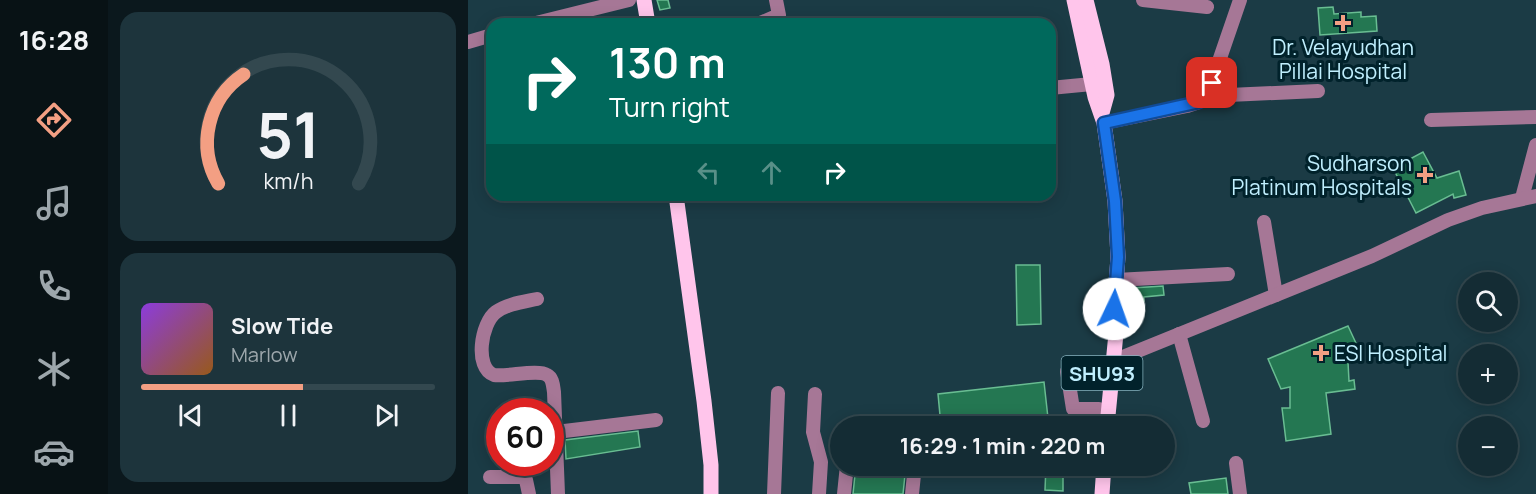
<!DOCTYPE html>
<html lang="en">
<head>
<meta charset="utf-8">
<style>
	:root { --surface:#142c34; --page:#1d343c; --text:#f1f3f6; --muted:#9da7ac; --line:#33484f; --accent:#f39f83 }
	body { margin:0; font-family:Manrope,sans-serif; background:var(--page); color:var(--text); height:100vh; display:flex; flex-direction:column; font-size:22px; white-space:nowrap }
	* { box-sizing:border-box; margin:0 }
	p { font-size:20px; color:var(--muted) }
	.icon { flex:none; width:33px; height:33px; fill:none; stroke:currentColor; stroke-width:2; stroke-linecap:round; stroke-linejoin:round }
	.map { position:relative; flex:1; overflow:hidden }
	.details { display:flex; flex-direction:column; gap:12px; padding:12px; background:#0b181d; width:360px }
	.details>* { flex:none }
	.guide { position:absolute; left:18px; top:18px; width:570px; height:183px; border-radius:18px; box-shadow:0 3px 15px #0003,0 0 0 2px var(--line); background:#00695c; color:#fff; overflow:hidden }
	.controls { position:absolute; left:990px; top:272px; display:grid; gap:12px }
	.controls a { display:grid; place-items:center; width:60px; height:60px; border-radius:50%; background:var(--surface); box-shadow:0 3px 15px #0003,0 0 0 2px var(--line); font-size:30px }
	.speed { position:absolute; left:18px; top:398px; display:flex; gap:12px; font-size:30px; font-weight:700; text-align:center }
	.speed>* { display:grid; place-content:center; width:78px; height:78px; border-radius:50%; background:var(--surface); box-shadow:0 3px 15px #0003,0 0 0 2px var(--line); line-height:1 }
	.speed .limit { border:9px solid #d22; background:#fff; color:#111 }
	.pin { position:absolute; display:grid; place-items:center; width:51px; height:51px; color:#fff; margin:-26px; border-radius:12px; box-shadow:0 3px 9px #0006 }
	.me { position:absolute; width:66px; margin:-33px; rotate:3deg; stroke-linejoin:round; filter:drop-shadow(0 0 4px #0008) }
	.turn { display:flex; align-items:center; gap:21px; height:126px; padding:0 24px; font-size:27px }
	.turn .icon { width:78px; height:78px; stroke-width:2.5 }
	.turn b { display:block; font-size:42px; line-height:51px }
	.lanes { display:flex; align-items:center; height:57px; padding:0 24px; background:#0003; justify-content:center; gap:30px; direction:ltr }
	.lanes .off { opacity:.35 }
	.details .tile { flex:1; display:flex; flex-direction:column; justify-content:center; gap:9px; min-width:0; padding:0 21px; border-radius:18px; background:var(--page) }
	.details .dial { align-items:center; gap:0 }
	.dial svg { height:156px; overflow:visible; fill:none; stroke:var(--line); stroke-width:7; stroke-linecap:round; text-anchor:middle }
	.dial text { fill:var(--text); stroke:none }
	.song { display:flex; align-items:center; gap:18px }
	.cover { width:72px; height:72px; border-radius:9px; background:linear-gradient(135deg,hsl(270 70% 55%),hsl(30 70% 35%)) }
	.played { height:6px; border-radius:3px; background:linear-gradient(90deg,var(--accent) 55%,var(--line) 55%) }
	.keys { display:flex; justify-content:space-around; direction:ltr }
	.trip { position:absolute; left:362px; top:416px; width:345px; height:60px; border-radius:30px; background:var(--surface); box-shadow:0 3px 15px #0003,0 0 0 2px var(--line); font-weight:700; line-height:60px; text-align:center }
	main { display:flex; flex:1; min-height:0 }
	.dock { display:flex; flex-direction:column; width:108px; justify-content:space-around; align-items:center; background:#081215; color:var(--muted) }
	.dock .icon { width:42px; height:42px }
	.dock .selected { color:var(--accent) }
	.dock b { font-size:27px; color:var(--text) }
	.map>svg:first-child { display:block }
</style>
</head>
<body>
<main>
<nav class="dock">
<b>16:28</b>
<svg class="icon selected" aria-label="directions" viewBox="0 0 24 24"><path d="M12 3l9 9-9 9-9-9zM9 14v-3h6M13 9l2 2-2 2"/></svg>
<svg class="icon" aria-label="music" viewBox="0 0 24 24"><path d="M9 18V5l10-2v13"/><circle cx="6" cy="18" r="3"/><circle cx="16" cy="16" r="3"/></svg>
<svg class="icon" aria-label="phone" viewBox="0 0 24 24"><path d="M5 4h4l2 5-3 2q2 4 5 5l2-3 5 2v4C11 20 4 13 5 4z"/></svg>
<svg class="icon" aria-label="climate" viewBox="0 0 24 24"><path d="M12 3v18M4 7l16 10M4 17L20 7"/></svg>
<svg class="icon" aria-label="car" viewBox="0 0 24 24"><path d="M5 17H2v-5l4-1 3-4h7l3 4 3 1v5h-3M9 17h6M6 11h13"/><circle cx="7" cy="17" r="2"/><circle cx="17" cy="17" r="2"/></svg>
</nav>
<section class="details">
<div class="tile dial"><svg viewBox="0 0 100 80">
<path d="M14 69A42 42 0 1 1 86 69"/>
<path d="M14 69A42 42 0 0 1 27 13" stroke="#f39f83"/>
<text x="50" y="56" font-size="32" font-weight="700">51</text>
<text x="50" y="72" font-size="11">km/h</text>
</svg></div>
<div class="tile">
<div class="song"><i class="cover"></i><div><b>Slow Tide</b><p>Marlow</p></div></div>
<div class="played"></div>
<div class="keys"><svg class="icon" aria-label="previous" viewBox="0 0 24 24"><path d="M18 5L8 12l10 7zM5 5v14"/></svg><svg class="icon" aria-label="pause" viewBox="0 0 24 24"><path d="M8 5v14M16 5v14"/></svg><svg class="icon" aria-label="next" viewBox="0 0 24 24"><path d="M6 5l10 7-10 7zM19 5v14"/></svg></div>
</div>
</section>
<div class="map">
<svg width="1068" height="494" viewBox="0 0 1068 494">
	<rect width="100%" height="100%" fill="#1b3b45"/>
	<g fill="#247752" stroke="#69bd92" stroke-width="1.5">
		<polygon points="189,0 200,0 202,8 192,10"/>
		<polygon points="865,7 866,14 893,12 893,17 908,16 909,31 852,35 850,8"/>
		<polygon points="955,152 969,178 991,171 998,195 986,198 985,194 948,213 925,168"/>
		<polygon points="548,265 572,265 573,324 549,325"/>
		<polygon points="695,286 696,295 676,297 676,301 665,302 664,288"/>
		<polygon points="880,326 894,356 880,362 881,381 886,380 887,389 858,393 863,434 818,441 814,408 822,408 822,387 813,389 800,359"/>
		<polygon points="576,382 580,418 507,426 473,426 470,394"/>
		<polygon points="170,431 172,447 98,459 97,440"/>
		<polygon points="388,465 438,465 435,494 385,494"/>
		<polygon points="578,465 595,465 595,491 577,490"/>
		<polygon points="758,478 760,494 723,494 721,483"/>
	</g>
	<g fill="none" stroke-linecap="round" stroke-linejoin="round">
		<g stroke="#a67796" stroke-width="14">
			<polyline points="675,0 739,7"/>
			<polyline points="64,24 161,0"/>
			<polyline points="290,24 311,15 308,0"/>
			<polyline points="0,42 24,35"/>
			<polyline points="582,88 624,84"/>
			<polyline points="739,96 850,91"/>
			<polyline points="963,120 1068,117"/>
			<polyline points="636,123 719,106 731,102 739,96 772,0"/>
			<polyline points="1054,198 1068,145"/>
			<polyline points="796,222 808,295"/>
			<polyline points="648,280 760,274"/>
			<path d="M69 299C55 302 39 304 28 312 13 323 6 368 26 375 39 377 70 369 79 375 85 378 85 386 86 392L90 494"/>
			<polyline points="711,334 735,421"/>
			<polyline points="645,361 904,256 980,220 1014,208 1068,196"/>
			<polyline points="599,371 605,409 631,409"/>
			<polyline points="347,394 345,432 353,462 351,494"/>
			<polyline points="88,432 188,420"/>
			<polyline points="768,463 772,494"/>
			<polyline points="22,477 55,477 58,480 61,494"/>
			<polyline points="306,494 310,393"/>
			<polyline points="376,494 379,465"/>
			<polyline points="444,494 447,465"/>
		</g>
		<g stroke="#ffc5eb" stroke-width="15">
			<polyline points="176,0 180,24"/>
			<polyline points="606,0 627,97 636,123 647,201 650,257 646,310 649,323 639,426"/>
			<polyline points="618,0 634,64 639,95 634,113"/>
			<polyline points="208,195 236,401 243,465 243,494"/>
			<polyline points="634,494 636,465"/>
		</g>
	</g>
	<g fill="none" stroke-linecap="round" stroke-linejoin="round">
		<defs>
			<polyline id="route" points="646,309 650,257 647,201 636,123 731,102 739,96 744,83"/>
		</defs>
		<use href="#route" stroke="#114b97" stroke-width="15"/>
		<use href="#route" stroke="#1a73e8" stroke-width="10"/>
	</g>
	<g fill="#f39f83" stroke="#01222b" stroke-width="2">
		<path d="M872 14h6v6h6v6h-6v6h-6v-6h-6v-6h6z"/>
		<path d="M954 166h6v6h6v6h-6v6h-6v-6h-6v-6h6z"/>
		<path d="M850 344h6v6h6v6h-6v6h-6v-6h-6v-6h6z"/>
	</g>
	<g text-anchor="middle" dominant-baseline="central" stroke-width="6" stroke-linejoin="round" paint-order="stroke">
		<rect fill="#01222b" stroke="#87b2bf" stroke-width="1.5" x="593.5" y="356" width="81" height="34" rx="4.5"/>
		<g font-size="20" font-weight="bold" fill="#c0effe">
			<text x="634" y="373">SHU93</text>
		</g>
		<g font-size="21" fill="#c0effe" stroke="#01222b">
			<text x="875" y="47">Dr. Velayudhan<tspan x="875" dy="24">Pillai Hospital</tspan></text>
			<text x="944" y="163" text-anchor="end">Sudharson<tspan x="944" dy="24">Platinum Hospitals</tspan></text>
			<text x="866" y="353" text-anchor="start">ESI Hospital</text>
		</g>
	</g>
</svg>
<div class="controls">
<a><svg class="icon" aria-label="search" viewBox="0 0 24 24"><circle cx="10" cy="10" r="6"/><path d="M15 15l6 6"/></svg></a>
<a>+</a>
<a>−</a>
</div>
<div class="speed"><div class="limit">60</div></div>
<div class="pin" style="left:744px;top:83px;background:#d93025"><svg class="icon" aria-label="arrive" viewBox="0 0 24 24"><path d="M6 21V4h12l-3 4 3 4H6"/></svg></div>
<svg class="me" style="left:646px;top:309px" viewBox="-20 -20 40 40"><circle r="19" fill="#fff"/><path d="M0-13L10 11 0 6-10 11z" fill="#1a73e8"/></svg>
<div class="trip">16:29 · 1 min · 220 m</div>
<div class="guide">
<div class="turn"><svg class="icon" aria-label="right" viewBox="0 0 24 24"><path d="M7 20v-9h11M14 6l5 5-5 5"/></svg><div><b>130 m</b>Turn right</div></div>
<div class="lanes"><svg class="icon off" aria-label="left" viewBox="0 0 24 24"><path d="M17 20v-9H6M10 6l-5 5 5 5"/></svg><svg class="icon off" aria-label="ahead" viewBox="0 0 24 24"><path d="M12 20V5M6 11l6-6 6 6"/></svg><svg class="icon" aria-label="right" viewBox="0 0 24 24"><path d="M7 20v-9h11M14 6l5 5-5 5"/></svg></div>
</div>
</div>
</main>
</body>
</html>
